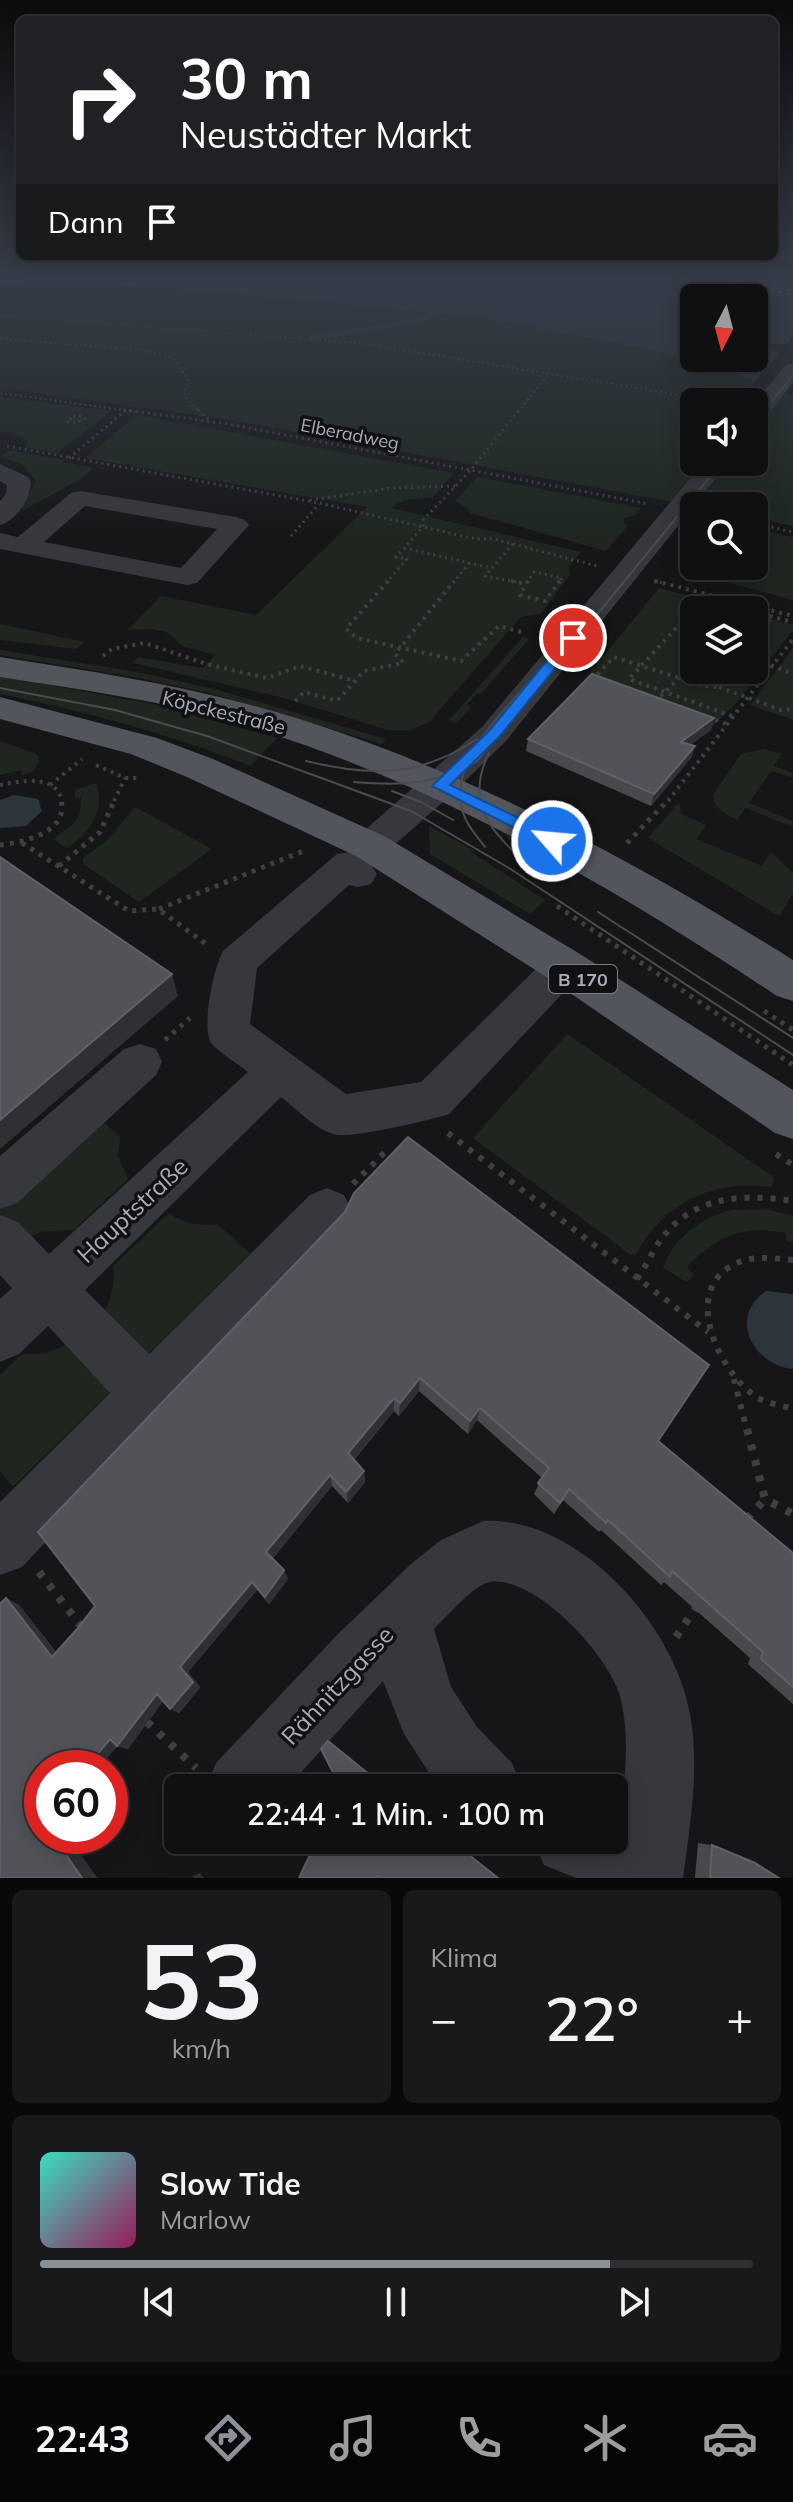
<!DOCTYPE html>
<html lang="de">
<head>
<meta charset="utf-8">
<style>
	:root { --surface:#101012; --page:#19191b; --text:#f1f3f6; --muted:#9c9d9f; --line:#303032; --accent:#8c9099 }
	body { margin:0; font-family:Mulish,sans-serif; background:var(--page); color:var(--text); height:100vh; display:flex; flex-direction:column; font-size:30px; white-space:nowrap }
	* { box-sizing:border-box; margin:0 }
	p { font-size:26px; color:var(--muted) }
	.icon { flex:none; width:44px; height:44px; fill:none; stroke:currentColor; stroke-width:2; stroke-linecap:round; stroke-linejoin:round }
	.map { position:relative; height:1878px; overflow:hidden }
	.panel { display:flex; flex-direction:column; gap:12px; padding:12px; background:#09090a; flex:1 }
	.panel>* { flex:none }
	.top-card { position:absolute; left:16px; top:16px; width:762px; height:244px; border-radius:12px; box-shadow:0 4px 20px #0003,0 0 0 2px var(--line); background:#202124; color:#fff; overflow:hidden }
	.needle { width:52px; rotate:186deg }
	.fabs { position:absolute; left:680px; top:284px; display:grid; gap:16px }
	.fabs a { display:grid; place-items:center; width:88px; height:88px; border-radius:12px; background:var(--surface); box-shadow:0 4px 20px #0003,0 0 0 2px var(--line); font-size:40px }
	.speed { position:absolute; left:24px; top:1750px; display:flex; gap:16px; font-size:40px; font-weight:700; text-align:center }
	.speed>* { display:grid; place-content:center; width:104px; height:104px; border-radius:50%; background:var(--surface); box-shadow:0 4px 20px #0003,0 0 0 2px var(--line); line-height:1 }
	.speed .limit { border:12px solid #d22; background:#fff; color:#111 }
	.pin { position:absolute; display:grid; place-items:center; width:68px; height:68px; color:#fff; margin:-34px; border:4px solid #fff; border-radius:50%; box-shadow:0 2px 8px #0007 }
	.me { position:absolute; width:88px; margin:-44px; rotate:297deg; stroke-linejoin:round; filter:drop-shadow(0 0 6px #0008) }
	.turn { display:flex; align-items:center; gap:28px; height:168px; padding:0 32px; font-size:36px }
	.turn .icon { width:104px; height:104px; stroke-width:2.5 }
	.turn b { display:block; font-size:56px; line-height:68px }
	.then { display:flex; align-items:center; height:76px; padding:0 32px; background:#0003; gap:16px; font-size:30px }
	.big { font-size:60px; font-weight:600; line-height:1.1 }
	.panel .tile { flex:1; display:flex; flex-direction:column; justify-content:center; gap:12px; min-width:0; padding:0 28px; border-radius:12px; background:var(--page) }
	.panel .dial { align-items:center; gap:0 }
	.dial b { font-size:104px; line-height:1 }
	.song { display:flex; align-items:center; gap:24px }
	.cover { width:96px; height:96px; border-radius:12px; background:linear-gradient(135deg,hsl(170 70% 55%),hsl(330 70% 35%)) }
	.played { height:8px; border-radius:4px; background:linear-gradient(90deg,var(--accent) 80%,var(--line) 80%) }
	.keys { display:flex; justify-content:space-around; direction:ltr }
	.heat { display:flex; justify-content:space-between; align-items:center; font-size:44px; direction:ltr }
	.panel .tiles { flex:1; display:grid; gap:12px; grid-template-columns:1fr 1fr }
	.tile:last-child { grid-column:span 2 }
	.trip { position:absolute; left:164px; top:1774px; width:464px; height:80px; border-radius:12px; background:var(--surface); box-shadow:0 4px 20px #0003,0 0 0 2px var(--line); font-weight:600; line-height:80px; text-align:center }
	.menu { display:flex; height:128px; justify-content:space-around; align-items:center; background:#060607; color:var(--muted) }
	.menu .icon { width:56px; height:56px }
	.menu .selected { color:var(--accent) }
	.menu b { font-size:36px; color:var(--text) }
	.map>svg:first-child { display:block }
</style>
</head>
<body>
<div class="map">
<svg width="793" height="1878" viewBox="0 0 793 1878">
	<rect width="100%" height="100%" fill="#161618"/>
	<g fill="#1e261f" fill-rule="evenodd">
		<path d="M5 283 186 289 483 318 659 351 793 392V526L754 518V506H694L232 420 0 388V284ZM694 402H754V462H694Z"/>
		<polygon points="0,397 105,410 110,412 58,453 25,447 28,441 13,433 0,432"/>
		<polygon points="137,415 454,473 433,497 404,500 391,508 581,552 568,568 571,573 541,614 521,617 429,722 410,730 388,730 284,698 133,663 138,657 203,668 215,655 183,646 166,632 153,629 128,630 161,596 256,615 367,507 85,458"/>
		<polygon points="9,450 65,460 63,462 93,468 84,477 24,510 21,509 36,481 22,464 0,457"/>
		<polygon points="477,477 641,508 634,516 624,518 624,523 628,526 606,551 470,513 468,508 455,501"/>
		<polygon points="754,528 793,537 793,600 692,573 697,566 754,566"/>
		<polygon points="659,588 739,610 694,610 694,670 754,670 754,614 793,625 793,630 738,701 710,729 583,681"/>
		<polygon points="0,624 85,642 76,649 0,640"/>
		<polygon points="523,637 529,639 481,694 477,693 467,705 471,707 457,723 449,720"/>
		<polygon points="793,648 793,720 750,705"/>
		<polygon points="0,650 137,672 215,689 386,739 382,744 209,693 134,677 0,655"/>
		<path d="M0 676 157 705 277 738 250 766C168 733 86 712 0 694Z"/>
		<path d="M0 741 36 754 40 761C35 769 31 774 21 775L22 770 0 775Z"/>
		<path d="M764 749 782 754 774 766 793 773V778L771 771 749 803 793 821V827L746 808 737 820C725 814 714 809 713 795L741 754Z"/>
		<path d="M96 783C106 810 90 834 67 848L54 840C67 823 80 831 81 797L75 798V790Z"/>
		<polygon points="679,802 681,814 706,825 696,839 762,866 771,852 793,873 793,893 779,916 648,838"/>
		<polygon points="135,807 212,849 139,902 83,864 83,858 108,839"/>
		<polygon points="429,826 473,850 471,852 545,900 530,914 430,854"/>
		<polygon points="499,829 572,871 561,880 536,865"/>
		<path d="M567 1034 772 1176 774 1181 771 1187C713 1179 663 1203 636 1254L631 1255 473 1138Z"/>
		<polygon points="93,1112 120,1137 118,1156 128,1179 73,1230 41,1232 22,1241 0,1219 0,1197"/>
		<path d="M766 1209 793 1216V1243L786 1241V1233C743 1225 716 1236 687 1267L694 1275 687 1282 663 1268C671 1242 697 1221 722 1213 734 1208 752 1210 766 1209Z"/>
		<path d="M169 1213C185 1224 197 1226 217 1224L250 1253 142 1360 100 1319C110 1303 116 1285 113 1266Z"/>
		<polygon points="76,1341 118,1384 13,1487 0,1471 0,1375 22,1354 46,1353"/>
	</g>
	<g fill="#2c353c" fill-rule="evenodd">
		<path d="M0 276H793V392L659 351 483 318 186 289 113 285 0 284ZM694 298H754V358H694Z"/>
		<polygon points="14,795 38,799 42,811 26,826 0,828 0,800"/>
		<path d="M766 1291 793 1294V1369C754 1365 727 1318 766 1291Z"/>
	</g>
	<polygon fill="#161618" points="793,337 793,396 747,384 752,384 779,354 767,344 787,344"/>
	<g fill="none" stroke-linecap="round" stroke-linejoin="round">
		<polyline stroke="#2c353c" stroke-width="5" points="311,338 416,321 437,313"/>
		<polyline stroke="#7f9bb3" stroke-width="2" stroke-dasharray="5 4" stroke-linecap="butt" points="717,276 793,295"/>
		<g stroke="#3d3f44" stroke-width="2" stroke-dasharray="2 3" stroke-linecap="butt">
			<polyline points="0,315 359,343 723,402"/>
			<polyline points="0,339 144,350 174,359 188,380 184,396 200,412"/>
			<polyline points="0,393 138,412"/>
			<polyline points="124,412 127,409"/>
			<polyline points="518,412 550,372"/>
		</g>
		<g stroke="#3d3f44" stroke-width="3" stroke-dasharray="2 4" stroke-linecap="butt">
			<polyline points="124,410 228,424 649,504"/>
			<polyline points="198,410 210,421"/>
			<polygon points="73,416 82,416 85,419 77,423 67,422"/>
			<polyline points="7,446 319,503 476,539 494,539 597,566"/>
			<polyline points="69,458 126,410"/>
			<polyline points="310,500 392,488 455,486"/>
			<polyline points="754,523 793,532"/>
			<polyline points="291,536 319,504"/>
			<polyline points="513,544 485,576 522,583"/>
			<polyline points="404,548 491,568"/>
			<polyline points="654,581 663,583"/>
			<polyline points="386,583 407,559 396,557 423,527 423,520 470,471 519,410"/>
			<polyline points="453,583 469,563"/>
			<polyline points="527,583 534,572 562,578 558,583"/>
		</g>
		<g stroke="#3d3f44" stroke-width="4" stroke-dasharray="3 5" stroke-linecap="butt">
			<polyline points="388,581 346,629 357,638 461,661 499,626 521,632"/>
			<polyline points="511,581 526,584"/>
			<polyline points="528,581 520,595 545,601 560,581"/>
			<polyline points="655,581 793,616"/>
			<polyline points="754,612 793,622"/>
			<polyline points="754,641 773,615"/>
			<polyline points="103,656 112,649 145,643 206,664 267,678 300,666 355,681"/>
			<polyline points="403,662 395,654 454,581"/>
			<polyline points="771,665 793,674"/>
			<polyline points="592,680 614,657 704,686 719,687 732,670"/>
			<polyline points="719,687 781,710 793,709"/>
			<polyline points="295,701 304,692 337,701 364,671 403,663"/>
			<polyline points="655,702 679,678"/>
			<polyline points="732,716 629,679 703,599 746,610"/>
			<polyline points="708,717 726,724"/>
			<polyline points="96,765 125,778 139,778"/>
			<path d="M0 785C21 781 55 773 62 801"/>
			<polyline points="50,785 82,759"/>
			<polyline points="114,801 125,778"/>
			<polyline points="668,801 793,639"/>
		</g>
		<g stroke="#3d3f44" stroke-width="5" stroke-dasharray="4 6" stroke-linecap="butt">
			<polyline points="22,843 129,911 158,909 209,946"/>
			<polyline points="627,843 669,799"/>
			<path d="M0 845C24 842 69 833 61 799"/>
			<polyline points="59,866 100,832 115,799"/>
			<polyline points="557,906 793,1065"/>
			<polyline points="159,909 306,850"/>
			<polyline points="764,1011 793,1030"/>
			<polyline points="165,1040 190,1018"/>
		</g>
		<g stroke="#3d3f44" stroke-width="6" stroke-dasharray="5 8" stroke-linecap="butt">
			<polyline points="448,1133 708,1332"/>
			<polyline points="776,1154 793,1165"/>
			<polyline points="353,1184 388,1149"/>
			<path d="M793 1260C770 1258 748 1254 728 1268 683 1298 722 1376 758 1398 768 1403 782 1406 793 1409"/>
			<path d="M637 1279C648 1264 654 1246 667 1232 699 1195 748 1194 793 1201"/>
			<polyline points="734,1379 747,1431"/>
		</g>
		<g stroke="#3d3f44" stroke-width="8" stroke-dasharray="6 10" stroke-linecap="butt">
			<polyline points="747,1429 765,1499 793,1514"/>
			<polyline points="747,1519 765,1499"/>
			<polyline points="39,1572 84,1630"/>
			<polyline points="676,1637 695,1609"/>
			<polyline points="147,1722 196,1768"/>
		</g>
		<g fill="#37383d" fill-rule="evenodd">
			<polygon points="793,363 793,382 762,422 754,424 754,403 786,365"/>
			<path d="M704 462H729L506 741 452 794 383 855 366 858 377 874 371 884 358 887 349 885 257 968 250 1024 346 1094 421 1082 550 955 564 950 578 955 584 966 578 977 449 1114C431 1120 356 1137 339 1135 318 1133 297 1109 281 1097L85 1290 149 1354 310 1195 327 1188 344 1195 352 1211 344 1227 22 1567 0 1575V1502L110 1393 48 1326 19 1354 0 1362V1299L12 1288 0 1275V1215L18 1222 49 1254 248 1072C237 1063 221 1054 212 1044 200 1029 214 967 223 951L337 854 355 851 352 846 357 837 482 727Z"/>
			<path d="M0 464 28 477 31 482C30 499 17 520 0 525V501L6 494 7 485 0 481Z"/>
			<path d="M80 491 236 517 245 520 249 525 197 583 187 585 0 549V533L18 537 71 493ZM85 506 217 529 181 568 44 542Z"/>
			<polygon points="140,1044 156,1049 162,1062 156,1075 17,1203 0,1209 0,1156 124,1049"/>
			<path d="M483 1521C579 1516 675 1626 690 1714 700 1768 690 1825 683 1878H576L544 1865 533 1840H614V1820L619 1822C625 1780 631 1734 619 1693 607 1654 535 1575 490 1582 475 1584 446 1617 434 1629L451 1687 477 1727 512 1763 522 1788H439L404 1734 383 1681 287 1788H206L216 1763 338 1634 411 1564 441 1540Z"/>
		</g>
		<g fill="#53555c" fill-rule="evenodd">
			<path d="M0 657C84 670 169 683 251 705 443 757 625 855 793 960V1001L777 996C607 883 424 776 226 720 153 699 75 689 0 677Z"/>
			<polygon points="0,697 157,738 213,759 384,836 580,954 793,1090 793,1139 775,1133 548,978 356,856 187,777 131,754 0,719"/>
		</g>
		<g stroke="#4a4c52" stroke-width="2">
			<polyline points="754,423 793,375"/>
			<polyline points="0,688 115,710 207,736 411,811 509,868 793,1055"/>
			<path d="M489 753C463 805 493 833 530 867"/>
			<path d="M306 761C371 777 420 777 477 739"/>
			<path d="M354 782C399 786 438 785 477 761L722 462"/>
			<polyline points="392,791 421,802 453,820"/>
			<path d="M485 847C474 833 463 821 461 803 454 756 504 711 532 679"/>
			<polyline points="598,912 793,1038"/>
		</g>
	</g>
	<g fill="#47494d">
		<polygon points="714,718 711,730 690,745 695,746 691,758 651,806 526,751 528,739"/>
		<polygon points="345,1212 658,1441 793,1553 793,1704 748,1664 750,1658 664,1582 661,1585 601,1530 599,1532 563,1500 554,1514 534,1494 542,1478 477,1420 468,1434 419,1391 399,1416 394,1411 354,1460 364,1471 365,1482 348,1503 332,1486 273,1558 284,1570 288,1579 269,1604 257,1590 188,1672 200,1687 190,1700 179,1713 163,1701 128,1749 117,1746 42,1836 67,1836 97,1878 0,1878 6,1598 19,1605 56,1652 77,1629 95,1606"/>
		<polygon points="698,1843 712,1845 779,1878 695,1878"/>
	</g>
	<g fill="#2f3033">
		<polygon points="714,718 711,730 678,754 681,742"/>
		<polygon points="695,746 691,758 651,806 654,794"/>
		<polygon points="172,974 178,996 0,1149 0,1120"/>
		<polygon points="420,1378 419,1391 399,1416 400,1403"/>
		<polygon points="394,1398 394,1411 349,1465 348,1453"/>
		<polygon points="480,1408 477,1420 468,1434 470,1421"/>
		<polygon points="364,1471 365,1482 348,1503 346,1492"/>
		<polygon points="330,1475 332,1486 271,1561 266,1552"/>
		<polygon points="284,1570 288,1579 269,1604 265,1597"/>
		<polygon points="252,1582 257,1590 188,1672 200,1687 179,1713 170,1709 180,1667"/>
		<polygon points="6,1598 19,1605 64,1663 52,1657"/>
		<polygon points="157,1694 165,1698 128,1749 117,1746"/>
		<polygon points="110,1739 120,1741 100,1768 86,1768"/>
		<polygon points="53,1836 67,1836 97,1878 82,1878"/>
		<polygon points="200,1873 204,1878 194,1878 192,1876"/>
	</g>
	<g fill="#525359" stroke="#5f6168" stroke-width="2">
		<polygon points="592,674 714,718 681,742 695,746 654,794 528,739"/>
		<polygon points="0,857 172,974 0,1120"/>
		<polygon points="408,1137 709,1365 658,1441 793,1553 793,1687 761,1659 763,1652 672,1571 670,1577 608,1520 606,1523 569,1489 560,1503 538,1483 549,1468 480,1408 470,1421 420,1378 400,1403 394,1398 348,1453 364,1471 346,1492 330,1475 266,1552 284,1570 265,1597 252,1582 180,1667 193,1682 170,1709 157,1694 117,1746 110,1739 86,1768 42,1768 42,1836 53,1836 82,1878 0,1878 0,1604 6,1598 52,1657 77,1629 95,1606 38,1532 345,1212 354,1193"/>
		<polygon points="328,1741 386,1788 341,1788 321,1749"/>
		<polygon points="317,1840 450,1840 498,1878 381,1878 378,1876 377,1878 299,1878"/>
		<polygon points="712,1845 755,1863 779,1878 710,1878"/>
	</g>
	<linearGradient id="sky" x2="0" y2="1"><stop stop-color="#0c0c0d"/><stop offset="0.51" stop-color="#363c48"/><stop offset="1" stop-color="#363c48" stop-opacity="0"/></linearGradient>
	<rect width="793" height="539" fill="url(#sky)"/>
	<polygon fill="#1a73e8" stroke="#114b97" stroke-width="2" points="568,635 580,638 499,737 450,785 558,837 561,841 552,847 432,786 489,731"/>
	<g text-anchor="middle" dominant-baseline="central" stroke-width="7" stroke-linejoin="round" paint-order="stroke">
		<g font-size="18" fill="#a8adb8" stroke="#111113">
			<text transform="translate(350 434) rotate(11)">Elberadweg</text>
		</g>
		<rect fill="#111113" stroke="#7b7e86" stroke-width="2" x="549" y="965" width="68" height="28" rx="6"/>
		<g font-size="18" font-weight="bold" fill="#a8adb8">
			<text x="583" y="979">B 170</text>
		</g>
		<g font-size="20" fill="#a8adb8" stroke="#111113">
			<text transform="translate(224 712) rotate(14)">Köpckestraße</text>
		</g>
		<g font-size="24" fill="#a8adb8" stroke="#111113">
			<text transform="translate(132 1210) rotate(-43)">Hauptstraße</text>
			<text transform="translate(337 1685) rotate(-47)">Rähnitzgasse</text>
		</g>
	</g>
</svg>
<div class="fabs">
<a><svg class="needle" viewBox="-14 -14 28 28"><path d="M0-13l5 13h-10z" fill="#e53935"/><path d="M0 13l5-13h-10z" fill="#9c9d9f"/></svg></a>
<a><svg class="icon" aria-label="sound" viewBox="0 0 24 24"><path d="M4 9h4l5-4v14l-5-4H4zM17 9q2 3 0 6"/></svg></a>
<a><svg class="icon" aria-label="search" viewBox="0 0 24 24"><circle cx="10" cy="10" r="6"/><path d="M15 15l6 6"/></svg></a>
<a><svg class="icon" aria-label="layers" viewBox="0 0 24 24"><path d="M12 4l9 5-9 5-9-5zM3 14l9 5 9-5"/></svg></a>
</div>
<div class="speed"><div class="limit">60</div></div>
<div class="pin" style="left:573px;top:638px;background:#d93025"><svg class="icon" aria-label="arrive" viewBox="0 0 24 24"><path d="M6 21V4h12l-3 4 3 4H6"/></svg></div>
<svg class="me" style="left:552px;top:841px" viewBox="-20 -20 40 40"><circle r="17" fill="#1a73e8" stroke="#fff" stroke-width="3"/><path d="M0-11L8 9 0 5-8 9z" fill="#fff"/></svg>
<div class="trip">22:44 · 1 Min. · 100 m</div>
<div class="top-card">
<div class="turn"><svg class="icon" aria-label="right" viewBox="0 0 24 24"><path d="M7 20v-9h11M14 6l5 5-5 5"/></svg><div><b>30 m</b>Neustädter Markt</div></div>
<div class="then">Dann<svg class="icon" aria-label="arrive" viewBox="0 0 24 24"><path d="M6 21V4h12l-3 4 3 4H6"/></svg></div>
</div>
</div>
<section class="panel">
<div class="tiles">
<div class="tile dial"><b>53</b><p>km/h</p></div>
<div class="tile"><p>Klima</p>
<div class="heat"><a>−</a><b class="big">22°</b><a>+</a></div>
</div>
<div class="tile">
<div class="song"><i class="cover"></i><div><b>Slow Tide</b><p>Marlow</p></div></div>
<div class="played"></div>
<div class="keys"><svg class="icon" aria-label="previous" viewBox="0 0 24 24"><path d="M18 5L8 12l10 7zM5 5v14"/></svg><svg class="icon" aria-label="pause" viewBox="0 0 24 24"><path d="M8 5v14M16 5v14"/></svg><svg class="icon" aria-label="next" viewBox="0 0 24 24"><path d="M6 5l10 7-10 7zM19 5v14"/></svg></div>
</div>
</div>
</section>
<nav class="menu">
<b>22:43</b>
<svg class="icon selected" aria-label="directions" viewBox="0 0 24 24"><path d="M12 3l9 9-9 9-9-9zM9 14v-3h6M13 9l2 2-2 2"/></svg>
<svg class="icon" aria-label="music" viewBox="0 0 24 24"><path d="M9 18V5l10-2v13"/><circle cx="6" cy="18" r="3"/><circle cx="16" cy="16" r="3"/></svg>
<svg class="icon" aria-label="phone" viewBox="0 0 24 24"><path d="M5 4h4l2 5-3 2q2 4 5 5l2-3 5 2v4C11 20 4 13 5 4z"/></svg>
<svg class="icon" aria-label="climate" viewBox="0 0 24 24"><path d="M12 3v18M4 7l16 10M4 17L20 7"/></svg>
<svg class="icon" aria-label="car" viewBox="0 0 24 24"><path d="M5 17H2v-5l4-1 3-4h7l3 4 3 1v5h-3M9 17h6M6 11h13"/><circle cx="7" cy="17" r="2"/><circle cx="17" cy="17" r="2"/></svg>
</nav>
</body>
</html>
